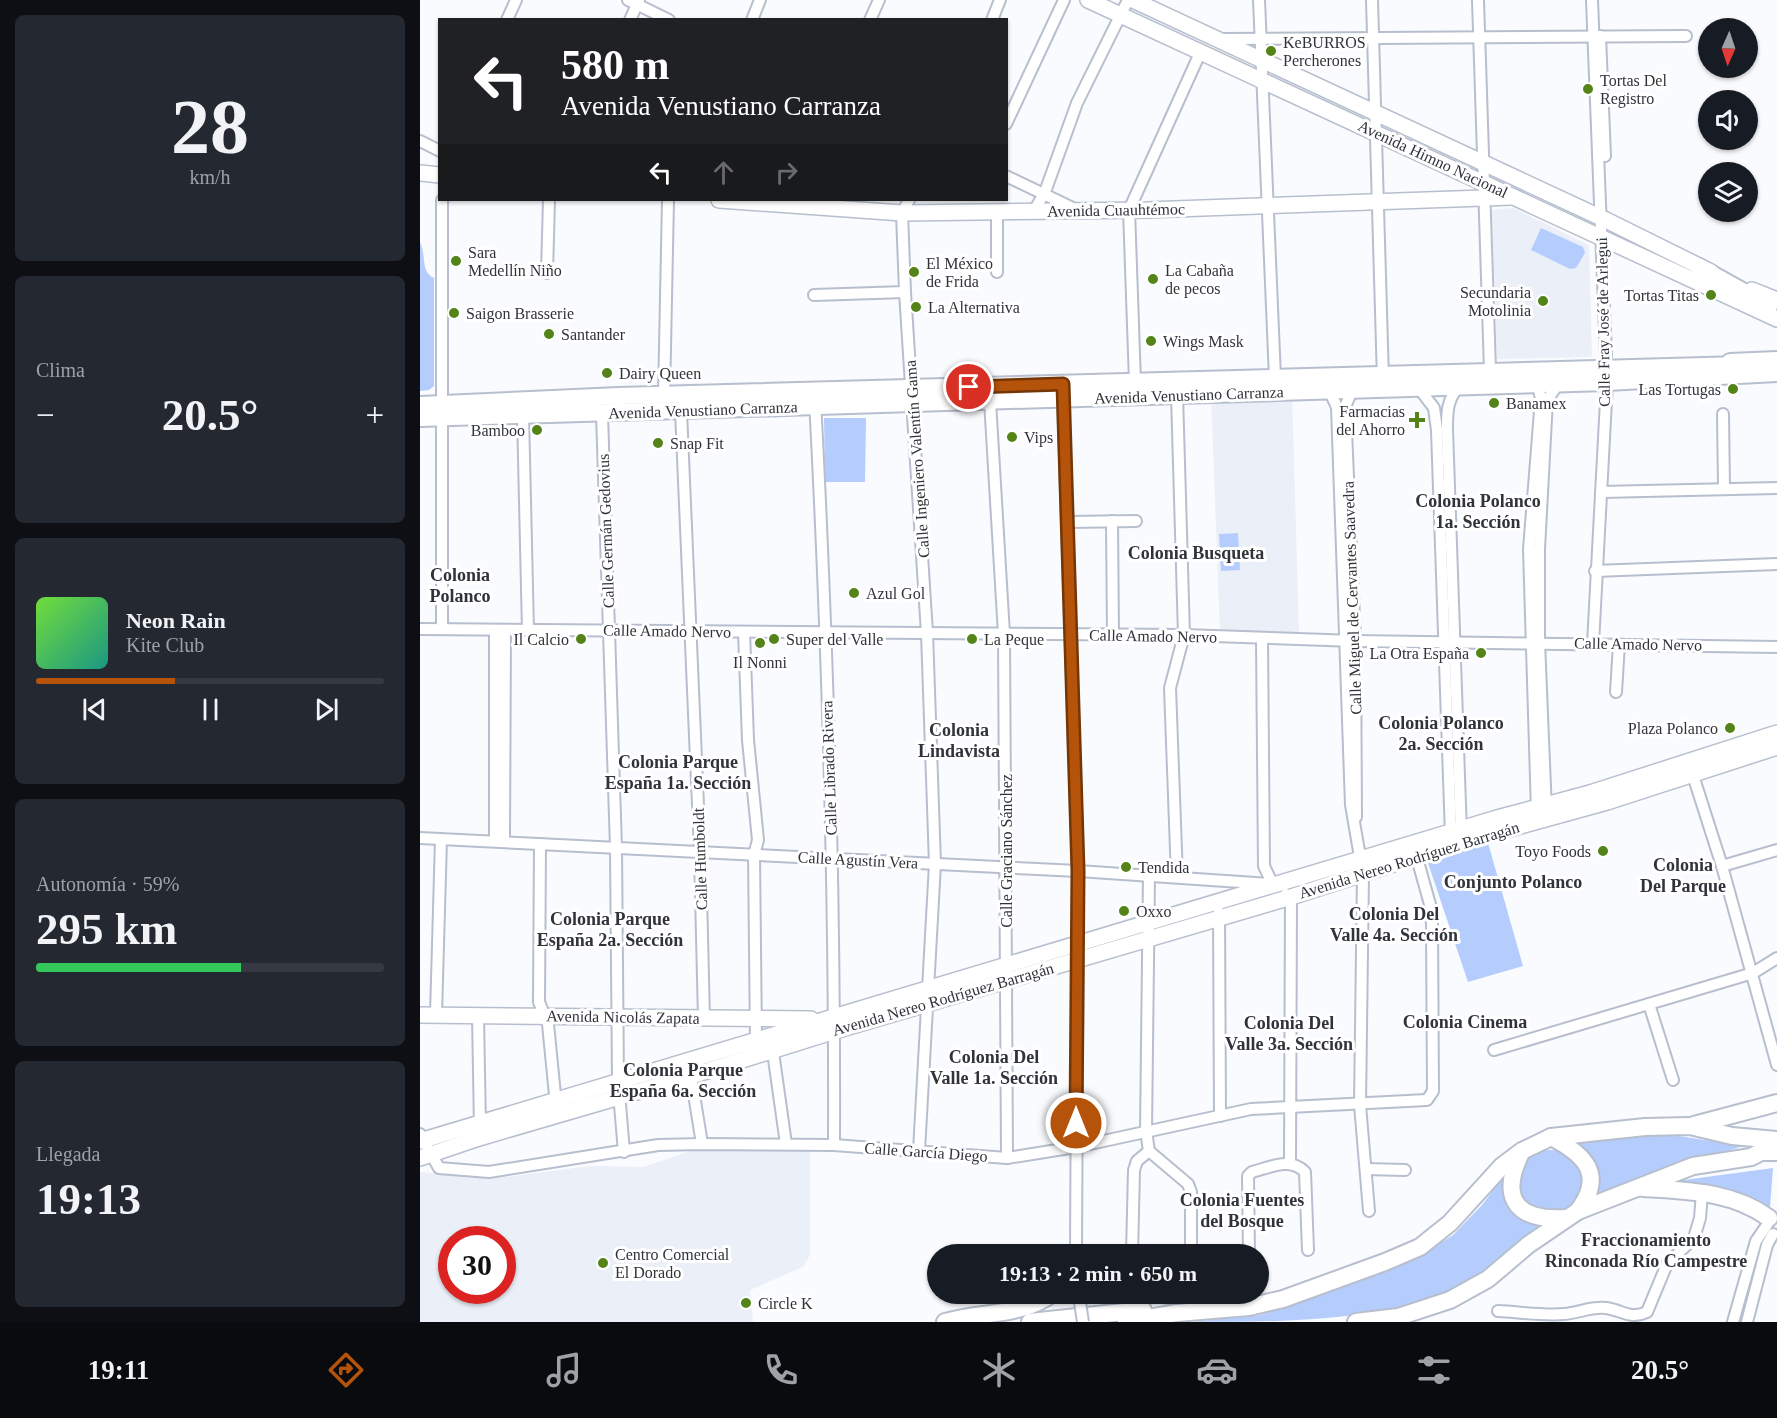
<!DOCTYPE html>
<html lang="es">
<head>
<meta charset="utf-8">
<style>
	:root { --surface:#171b24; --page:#242831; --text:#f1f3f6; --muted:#9ea1a6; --line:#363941; --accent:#b45309 }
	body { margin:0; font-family:Georgia,serif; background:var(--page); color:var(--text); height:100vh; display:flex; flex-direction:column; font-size:22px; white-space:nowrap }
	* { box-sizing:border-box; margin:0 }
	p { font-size:20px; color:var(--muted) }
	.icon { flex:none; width:33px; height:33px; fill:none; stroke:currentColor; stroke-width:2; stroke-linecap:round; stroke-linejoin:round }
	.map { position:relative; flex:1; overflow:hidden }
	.drawer { display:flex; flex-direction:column; gap:15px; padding:15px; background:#0d0f14; width:420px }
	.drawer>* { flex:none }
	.guide { position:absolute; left:18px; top:18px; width:570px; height:183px; border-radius:0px; box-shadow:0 2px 4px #0004; background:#202124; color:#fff; overflow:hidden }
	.needle { width:39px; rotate:183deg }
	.controls { position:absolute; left:1278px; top:18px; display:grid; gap:12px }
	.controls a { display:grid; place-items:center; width:60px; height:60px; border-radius:50%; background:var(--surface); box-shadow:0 2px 4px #0004; font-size:30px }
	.speed { position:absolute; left:18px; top:1226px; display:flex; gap:12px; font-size:30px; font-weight:700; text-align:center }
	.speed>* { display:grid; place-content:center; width:78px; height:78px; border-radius:50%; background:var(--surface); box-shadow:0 2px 4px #0004; line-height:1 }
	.speed .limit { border:9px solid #d22; background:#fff; color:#111 }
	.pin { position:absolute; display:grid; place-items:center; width:51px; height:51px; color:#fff; margin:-26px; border:3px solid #fff; border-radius:50%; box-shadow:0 2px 6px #0007 }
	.me { position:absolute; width:66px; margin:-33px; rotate:0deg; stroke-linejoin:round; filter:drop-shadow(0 0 4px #0008) }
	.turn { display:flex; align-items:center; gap:21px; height:126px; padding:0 24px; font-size:27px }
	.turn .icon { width:78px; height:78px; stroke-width:2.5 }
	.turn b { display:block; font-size:42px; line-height:51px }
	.lanes { display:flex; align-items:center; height:57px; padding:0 24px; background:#0003; justify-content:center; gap:30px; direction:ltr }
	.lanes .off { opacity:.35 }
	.big { font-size:45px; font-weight:700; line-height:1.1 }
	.drawer .card { flex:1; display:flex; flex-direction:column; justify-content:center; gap:9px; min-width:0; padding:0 21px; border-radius:9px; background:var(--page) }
	.drawer .dial { align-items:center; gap:0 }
	.dial b { font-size:78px; line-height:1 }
	.song { display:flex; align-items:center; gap:18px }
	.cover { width:72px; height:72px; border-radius:9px; background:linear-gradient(135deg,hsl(100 70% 55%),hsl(170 70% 35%)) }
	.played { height:6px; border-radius:3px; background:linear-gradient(90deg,var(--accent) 40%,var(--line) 40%) }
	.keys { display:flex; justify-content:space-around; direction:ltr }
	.heat { display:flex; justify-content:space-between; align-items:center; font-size:33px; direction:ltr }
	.charge { height:9px; border-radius:4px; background:linear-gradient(90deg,#34c759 59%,var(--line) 0) }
	.trip { position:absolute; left:507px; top:1244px; width:342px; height:60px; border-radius:30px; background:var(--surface); box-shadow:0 2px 4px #0004; font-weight:700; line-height:60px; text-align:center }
	.menu { display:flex; height:96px; justify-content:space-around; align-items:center; background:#090b0e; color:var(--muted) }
	.menu .icon { width:42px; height:42px }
	.menu .on { color:var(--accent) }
	.menu b { font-size:27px; color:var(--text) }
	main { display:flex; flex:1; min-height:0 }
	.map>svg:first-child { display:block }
</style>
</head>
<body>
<main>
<section class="drawer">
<div class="card dial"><b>28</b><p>km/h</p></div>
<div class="card"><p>Clima</p>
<div class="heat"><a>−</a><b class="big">20.5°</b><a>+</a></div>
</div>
<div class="card">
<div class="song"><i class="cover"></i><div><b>Neon Rain</b><p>Kite Club</p></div></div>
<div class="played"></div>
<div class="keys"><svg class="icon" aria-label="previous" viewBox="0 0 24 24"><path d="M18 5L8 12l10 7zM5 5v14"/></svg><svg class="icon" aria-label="pause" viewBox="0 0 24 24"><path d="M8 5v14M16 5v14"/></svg><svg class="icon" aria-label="next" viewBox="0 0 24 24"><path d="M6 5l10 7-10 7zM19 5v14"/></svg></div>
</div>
<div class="card"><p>Autonomía · 59%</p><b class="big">295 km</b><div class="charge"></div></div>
<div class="card"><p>Llegada</p><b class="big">19:13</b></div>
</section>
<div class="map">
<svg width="1357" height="1322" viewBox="0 0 1357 1322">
	<rect width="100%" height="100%" fill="#f9fbfe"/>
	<g fill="#eaeff8" fill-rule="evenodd">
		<polygon points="1093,208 1169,245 1172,357 1077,359 1072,210"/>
		<polygon points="872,392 879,634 800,633 791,394"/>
		<path d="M273 1150 390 1152V1255L383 1267 330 1290 333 1322H0V1172L70 1179 170 1166 224 1167ZM32 1239H82V1290H32Z"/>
	</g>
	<g fill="#b5cdfc">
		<polygon points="1121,228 1163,247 1165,253 1156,268 1150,269 1111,250"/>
		<path d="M0 242C7 258 0 271 14 278V386L9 390 0 391Z"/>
		<polygon points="404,418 446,418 445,482 405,482"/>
		<polygon points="818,533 820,570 801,571 799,534"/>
		<polygon points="1068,843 1103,966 1048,982 1007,860"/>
		<path d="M1203 1135 1259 1136 1323 1146 1175 1194C1178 1164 1172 1158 1150 1139Z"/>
		<circle cx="1130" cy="1182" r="32"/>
		<polygon points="1353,1168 1350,1207 1249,1182"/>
		<path d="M1085 1174V1202L1105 1220 1119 1227C1099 1245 1078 1268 1056 1281 972 1322 865 1322 772 1322L840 1315 941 1281 991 1261 1033 1235 1062 1205Z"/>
	</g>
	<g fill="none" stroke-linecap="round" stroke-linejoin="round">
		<defs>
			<g id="street">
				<polyline points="208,0 249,20"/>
				<polyline points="839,0 855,378"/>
				<polyline points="952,0 963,380"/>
				<polyline points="1058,0 1070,370"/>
				<polyline points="1172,0 1187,382 1173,644"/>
				<polyline points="87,20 96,0"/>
				<polyline points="210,20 219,0"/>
				<polyline points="332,20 340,0"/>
				<polyline points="450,20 459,0"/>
				<polyline points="572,20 580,0"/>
				<polyline points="1180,36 1185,156"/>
				<polyline points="802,39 1266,36"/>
				<polyline points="586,124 644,0"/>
				<polyline points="0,141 20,151"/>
				<polyline points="586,176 657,210"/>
				<polyline points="22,200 22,629"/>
				<polyline points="489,200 482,213 485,292 507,633 515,864 499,1151"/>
				<polyline points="614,211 625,192 657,103 708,0"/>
				<polyline points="577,212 577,272"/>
				<polyline points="127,273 129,200"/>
				<polyline points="394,295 485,292"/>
				<polyline points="715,382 709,210 781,51"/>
				<polyline points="1113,384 1119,390 1121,399 1109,549 1117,812"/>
				<path d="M1039 386C1027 400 1027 412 1027 429L1041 834"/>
				<polyline points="998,387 1014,408 1017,430 1031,836"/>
				<polyline points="933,388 925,407 935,641 936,817"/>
				<polyline points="909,390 917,407 931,805 943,874 940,1105 949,1211"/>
				<polyline points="643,394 658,871 656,1254"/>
				<polyline points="757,395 764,635 750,688 757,877"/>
				<polyline points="244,396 248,200"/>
				<path d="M395 400C408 648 415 897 414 1145"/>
				<polyline points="570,401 584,634 587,1158"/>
				<polyline points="261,411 280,852 284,1019"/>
				<polyline points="182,414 196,848 198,1081 204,1152"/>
				<polyline points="1303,414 1304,489"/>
				<polyline points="103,415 108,631"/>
				<polyline points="1181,492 1357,488"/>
				<polyline points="692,521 693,635"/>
				<polyline points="649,522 716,521"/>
				<polyline points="1175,571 1357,564"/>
				<polyline points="0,629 764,635 935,641 1357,647"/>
				<polyline points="324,632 328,740 338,840 334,855 336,1040"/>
				<polyline points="842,639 844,866 853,885"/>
				<polyline points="1196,692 1199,644"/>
				<polyline points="1271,769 1302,866 1357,1065"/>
				<polyline points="1126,811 1119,642 1119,549 1127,400 1139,383"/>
				<polyline points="0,838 658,871 850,884"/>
				<polyline points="75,841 75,631"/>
				<polyline points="84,841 85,631"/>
				<polyline points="120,844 119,1002 128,1024 136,1105"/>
				<polyline points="1302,866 1357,850"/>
				<polyline points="729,875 726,1131 729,1151 768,1184 771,1192 771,1254"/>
				<polyline points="866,894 871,897 870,1163"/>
				<polyline points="799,912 800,1116"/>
				<polyline points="1229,1004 1253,1080"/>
				<polyline points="16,1015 21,839"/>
				<polyline points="58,1015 60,1128"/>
				<polyline points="352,1045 366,1144"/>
				<polyline points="1074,1050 1333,973 1357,958"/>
				<polyline points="270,1070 282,1144"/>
				<polyline points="0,1134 19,1168 69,1172 238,1145 282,1144 414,1145 587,1158 656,1147 831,1109 1007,1100 1013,1091 1012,925 1011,908 997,858"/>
				<polyline points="946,1169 985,1170"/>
				<polyline points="712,1254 714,1170 717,1161 729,1151"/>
				<path d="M829 1254 828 1176 832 1172C851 1167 870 1157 885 1172L888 1250"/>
				<path d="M1078 1311C1100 1312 1123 1316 1144 1314 1159 1313 1171 1306 1186 1308 1202 1310 1210 1320 1227 1312L1247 1264 1274 1238 1280 1218 1282 1193"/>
				<polyline points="1313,1322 1336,1241 1347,1225"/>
				<polyline points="1327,1322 1347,1245 1353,1234"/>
			</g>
			<g id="secondary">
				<polyline points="668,0 1357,319"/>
				<polyline points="713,0 1186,220 1291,272"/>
				<polyline points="0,173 20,175"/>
				<polyline points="299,200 482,213 727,210 1092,197"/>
				<polyline points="1332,290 1357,300"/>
				<polyline points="0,1015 391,1019"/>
				<polyline points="0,1141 1077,818 1170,793 1357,733"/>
				<polyline points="0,1158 59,1138 271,1076 415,1031 871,897 1039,843 1187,802 1357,747"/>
			</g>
			<g id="primary">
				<polyline points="1279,267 1349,306"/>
				<polyline points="1310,362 1357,360"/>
				<polyline points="0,405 198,396 1321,365"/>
				<polyline points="0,418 1187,382 1357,373"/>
				<polyline points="1274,1125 1357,1103"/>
				<path d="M1131 1137C1166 1155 1185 1175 1158 1211"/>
				<path d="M1100 1155C1079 1200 1098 1221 1146 1218"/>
				<path d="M1223 1188C1268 1191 1312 1191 1349 1218"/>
				<polyline points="730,1293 808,1300"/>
				<path d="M525 1322C562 1311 601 1317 633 1293"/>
				<polyline points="610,1322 723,1310"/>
				<polyline points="706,1322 757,1313 829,1307 863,1299 965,1262 1000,1247 1030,1223 1082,1166 1102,1151 1131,1137 1225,1127 1270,1126 1312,1136 1357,1140"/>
				<polyline points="936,1322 978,1317 1030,1300 1068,1279 1108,1245 1158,1211 1273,1166 1331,1157 1341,1152 1357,1152"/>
			</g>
		</defs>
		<use href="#street" stroke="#b7bfce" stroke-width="14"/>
		<use href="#secondary" stroke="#b7bfce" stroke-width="18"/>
		<use href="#primary" stroke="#b7bfce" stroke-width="20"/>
		<use href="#street" stroke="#fff" stroke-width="10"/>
		<use href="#secondary" stroke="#fff" stroke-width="15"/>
		<use href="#primary" stroke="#fff" stroke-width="16"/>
		<defs>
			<polyline id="street-bridge" points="659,1296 663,1322"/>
		</defs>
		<use href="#street-bridge" stroke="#b7bfce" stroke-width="14" stroke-linecap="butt"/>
		<use href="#street-bridge" stroke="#fff" stroke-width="10"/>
	</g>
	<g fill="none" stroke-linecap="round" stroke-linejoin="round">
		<defs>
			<polyline id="route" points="549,387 643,384 658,871 656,1123"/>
		</defs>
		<use href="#route" stroke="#753606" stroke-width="15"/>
		<use href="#route" stroke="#b45309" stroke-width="10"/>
	</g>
	<g fill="#548417" stroke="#fff" stroke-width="2">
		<circle cx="851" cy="51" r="6"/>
		<circle cx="1168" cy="89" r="6"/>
		<circle cx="36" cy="261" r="6"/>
		<circle cx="494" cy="272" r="6"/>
		<circle cx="733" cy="279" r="6"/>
		<circle cx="1291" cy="295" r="6"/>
		<circle cx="1123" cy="301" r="6"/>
		<circle cx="496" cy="307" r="6"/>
		<circle cx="34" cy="313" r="6"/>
		<circle cx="129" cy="334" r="6"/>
		<circle cx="731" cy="341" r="6"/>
		<circle cx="187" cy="373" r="6"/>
		<circle cx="1313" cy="389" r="6"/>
		<circle cx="1074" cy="403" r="6"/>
		<path d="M994 411h6v6h6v6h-6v6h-6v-6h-6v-6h6z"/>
		<circle cx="117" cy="430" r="6"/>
		<circle cx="592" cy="437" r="6"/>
		<circle cx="238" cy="443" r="6"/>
		<circle cx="434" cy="593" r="6"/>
		<circle cx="161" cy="639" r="6"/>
		<circle cx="354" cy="639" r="6"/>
		<circle cx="552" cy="639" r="6"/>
		<circle cx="340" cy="643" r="6"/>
		<circle cx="1061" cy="653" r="6"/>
		<circle cx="1310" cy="728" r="6"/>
		<circle cx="1183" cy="851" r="6"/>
		<circle cx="706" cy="867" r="6"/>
		<circle cx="704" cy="911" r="6"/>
		<circle cx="183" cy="1263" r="6"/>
		<circle cx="326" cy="1303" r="6"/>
	</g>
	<g text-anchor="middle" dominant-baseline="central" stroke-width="6" stroke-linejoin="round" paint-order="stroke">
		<g font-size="16" fill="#303339" stroke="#fff" text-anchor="start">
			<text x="863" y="42">KeBURROS<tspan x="863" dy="18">Percherones</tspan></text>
			<text x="1180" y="80">Tortas Del<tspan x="1180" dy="18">Registro</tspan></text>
			<text x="48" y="252">Sara<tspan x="48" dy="18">Medellín Niño</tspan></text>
			<text x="506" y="263">El México<tspan x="506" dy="18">de Frida</tspan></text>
			<text x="745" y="270">La Cabaña<tspan x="745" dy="18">de pecos</tspan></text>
			<text x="1111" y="292" text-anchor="end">Secundaria<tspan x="1111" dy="18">Motolinia</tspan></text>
			<text x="1279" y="295" text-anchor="end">Tortas Titas</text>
			<text x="508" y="307">La Alternativa</text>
			<text x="46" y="313">Saigon Brasserie</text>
			<text x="141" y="334">Santander</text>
			<text x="743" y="341">Wings Mask</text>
			<text x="199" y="373">Dairy Queen</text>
			<text x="1301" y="389" text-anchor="end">Las Tortugas</text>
			<text x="1086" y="403">Banamex</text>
			<text x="985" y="411" text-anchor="end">Farmacias<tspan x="985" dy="18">del Ahorro</tspan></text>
			<text x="105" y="430" text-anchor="end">Bamboo</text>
			<text x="604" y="437">Vips</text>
			<text x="250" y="443">Snap Fit</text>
			<text x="446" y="593">Azul Gol</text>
			<text x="149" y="639" text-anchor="end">Il Calcio</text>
			<text x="366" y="639">Super del Valle</text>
			<text x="564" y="639">La Peque</text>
			<text x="1049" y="653" text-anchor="end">La Otra España</text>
			<text x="340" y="662" text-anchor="middle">Il Nonni</text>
			<text x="1298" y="728" text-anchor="end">Plaza Polanco</text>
			<text x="1171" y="851" text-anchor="end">Toyo Foods</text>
			<text x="718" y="867">Tendida</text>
			<text x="716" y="911">Oxxo</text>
			<text x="195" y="1254">Centro Comercial<tspan x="195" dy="18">El Dorado</tspan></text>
			<text x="338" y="1303">Circle K</text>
		</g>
		<g font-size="16" fill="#303339" stroke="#fff">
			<text transform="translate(1013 159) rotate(25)">Avenida Himno Nacional</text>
			<text transform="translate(696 210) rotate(-1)">Avenida Cuauhtémoc</text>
			<text transform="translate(1183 322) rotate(-91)">Calle Fray José de Arlegui</text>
			<text transform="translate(769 395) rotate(-2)">Avenida Venustiano Carranza</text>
			<text transform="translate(283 410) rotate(-2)">Avenida Venustiano Carranza</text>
			<text transform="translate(497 459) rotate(-94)">Calle Ingeniero Valentín Gama</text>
			<text transform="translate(186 531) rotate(-92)">Calle Germán Gedovius</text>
			<text transform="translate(932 598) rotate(-92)">Calle Miguel de Cervantes Saavedra</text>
			<text transform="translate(247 631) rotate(1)">Calle Amado Nervo</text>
			<text transform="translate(733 636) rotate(1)">Calle Amado Nervo</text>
			<text transform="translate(1218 644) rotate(1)">Calle Amado Nervo</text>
			<text transform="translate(409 768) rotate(-92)">Calle Librado Rivera</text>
			<text transform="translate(586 851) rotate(-90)">Calle Graciano Sánchez</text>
			<text transform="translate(280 859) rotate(-92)">Calle Humboldt</text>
			<text transform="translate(438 860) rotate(3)">Calle Agustín Vera</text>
			<text transform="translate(989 860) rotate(-17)">Avenida Nereo Rodríguez Barragán</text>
			<text transform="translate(523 999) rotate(-16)">Avenida Nereo Rodríguez Barragán</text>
			<text transform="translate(203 1017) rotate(1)">Avenida Nicolás Zapata</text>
			<text transform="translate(506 1152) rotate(4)">Calle García Diego</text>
		</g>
		<g font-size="18" font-weight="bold" fill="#303339" stroke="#fff">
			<text x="1058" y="501">Colonia Polanco<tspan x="1058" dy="21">1a. Sección</tspan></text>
			<text x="776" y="553">Colonia Busqueta</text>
			<text x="40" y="575">Colonia<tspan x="40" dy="21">Polanco</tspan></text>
			<text x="1021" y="723">Colonia Polanco<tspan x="1021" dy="21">2a. Sección</tspan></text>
			<text x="539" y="730">Colonia<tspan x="539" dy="21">Lindavista</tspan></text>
			<text x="258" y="762">Colonia Parque<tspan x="258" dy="21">España 1a. Sección</tspan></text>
			<text x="1263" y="865">Colonia<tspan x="1263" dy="21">Del Parque</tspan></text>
			<text x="1093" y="882">Conjunto Polanco</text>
			<text x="974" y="914">Colonia Del<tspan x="974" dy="21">Valle 4a. Sección</tspan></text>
			<text x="190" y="919">Colonia Parque<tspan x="190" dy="21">España 2a. Sección</tspan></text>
			<text x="1045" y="1022">Colonia Cinema</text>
			<text x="869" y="1023">Colonia Del<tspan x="869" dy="21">Valle 3a. Sección</tspan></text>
			<text x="574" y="1057">Colonia Del<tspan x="574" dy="21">Valle 1a. Sección</tspan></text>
			<text x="263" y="1070">Colonia Parque<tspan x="263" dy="21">España 6a. Sección</tspan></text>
			<text x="822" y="1200">Colonia Fuentes<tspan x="822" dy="21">del Bosque</tspan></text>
			<text x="1226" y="1240">Fraccionamiento<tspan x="1226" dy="21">Rinconada Río Campestre</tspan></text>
		</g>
	</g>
</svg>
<div class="controls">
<a><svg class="needle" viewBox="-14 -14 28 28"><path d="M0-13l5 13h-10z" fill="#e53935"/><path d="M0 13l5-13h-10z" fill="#9ea1a6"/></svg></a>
<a><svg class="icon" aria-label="sound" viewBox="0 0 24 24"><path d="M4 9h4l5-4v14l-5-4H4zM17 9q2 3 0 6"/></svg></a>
<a><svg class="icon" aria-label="layers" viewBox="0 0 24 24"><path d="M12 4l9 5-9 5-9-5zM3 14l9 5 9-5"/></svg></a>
</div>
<div class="speed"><div class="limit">30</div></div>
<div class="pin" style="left:549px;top:387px;background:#d93025"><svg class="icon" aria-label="arrive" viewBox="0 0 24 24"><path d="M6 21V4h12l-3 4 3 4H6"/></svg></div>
<svg class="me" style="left:656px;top:1123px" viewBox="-20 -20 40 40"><circle r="17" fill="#b45309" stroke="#fff" stroke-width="3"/><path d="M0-11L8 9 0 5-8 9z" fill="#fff"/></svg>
<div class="trip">19:13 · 2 min · 650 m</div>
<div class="guide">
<div class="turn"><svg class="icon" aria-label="left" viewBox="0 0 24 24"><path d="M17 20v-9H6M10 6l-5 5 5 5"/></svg><div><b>580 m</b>Avenida Venustiano Carranza</div></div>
<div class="lanes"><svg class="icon" aria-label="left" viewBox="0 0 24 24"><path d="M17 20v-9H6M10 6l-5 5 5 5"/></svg><svg class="icon off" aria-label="ahead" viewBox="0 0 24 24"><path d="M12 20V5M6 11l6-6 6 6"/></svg><svg class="icon off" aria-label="right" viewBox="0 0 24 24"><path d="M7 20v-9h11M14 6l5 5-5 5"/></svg></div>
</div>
</div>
</main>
<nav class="menu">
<b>19:11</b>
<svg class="icon on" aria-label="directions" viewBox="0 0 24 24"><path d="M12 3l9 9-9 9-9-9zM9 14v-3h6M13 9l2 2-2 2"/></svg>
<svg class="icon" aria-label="music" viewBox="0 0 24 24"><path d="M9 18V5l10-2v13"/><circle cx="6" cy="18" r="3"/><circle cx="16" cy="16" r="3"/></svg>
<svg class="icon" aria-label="phone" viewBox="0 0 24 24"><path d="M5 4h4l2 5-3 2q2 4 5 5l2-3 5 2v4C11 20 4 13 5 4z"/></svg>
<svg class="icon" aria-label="climate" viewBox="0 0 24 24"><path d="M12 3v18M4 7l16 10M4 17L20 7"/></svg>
<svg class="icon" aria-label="car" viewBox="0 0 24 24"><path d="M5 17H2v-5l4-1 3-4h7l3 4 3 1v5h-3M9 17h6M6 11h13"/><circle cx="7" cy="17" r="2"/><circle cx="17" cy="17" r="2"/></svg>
<svg class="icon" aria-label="filters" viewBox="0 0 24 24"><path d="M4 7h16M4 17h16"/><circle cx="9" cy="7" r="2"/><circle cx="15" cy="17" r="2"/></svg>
<b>20.5°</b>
</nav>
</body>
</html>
